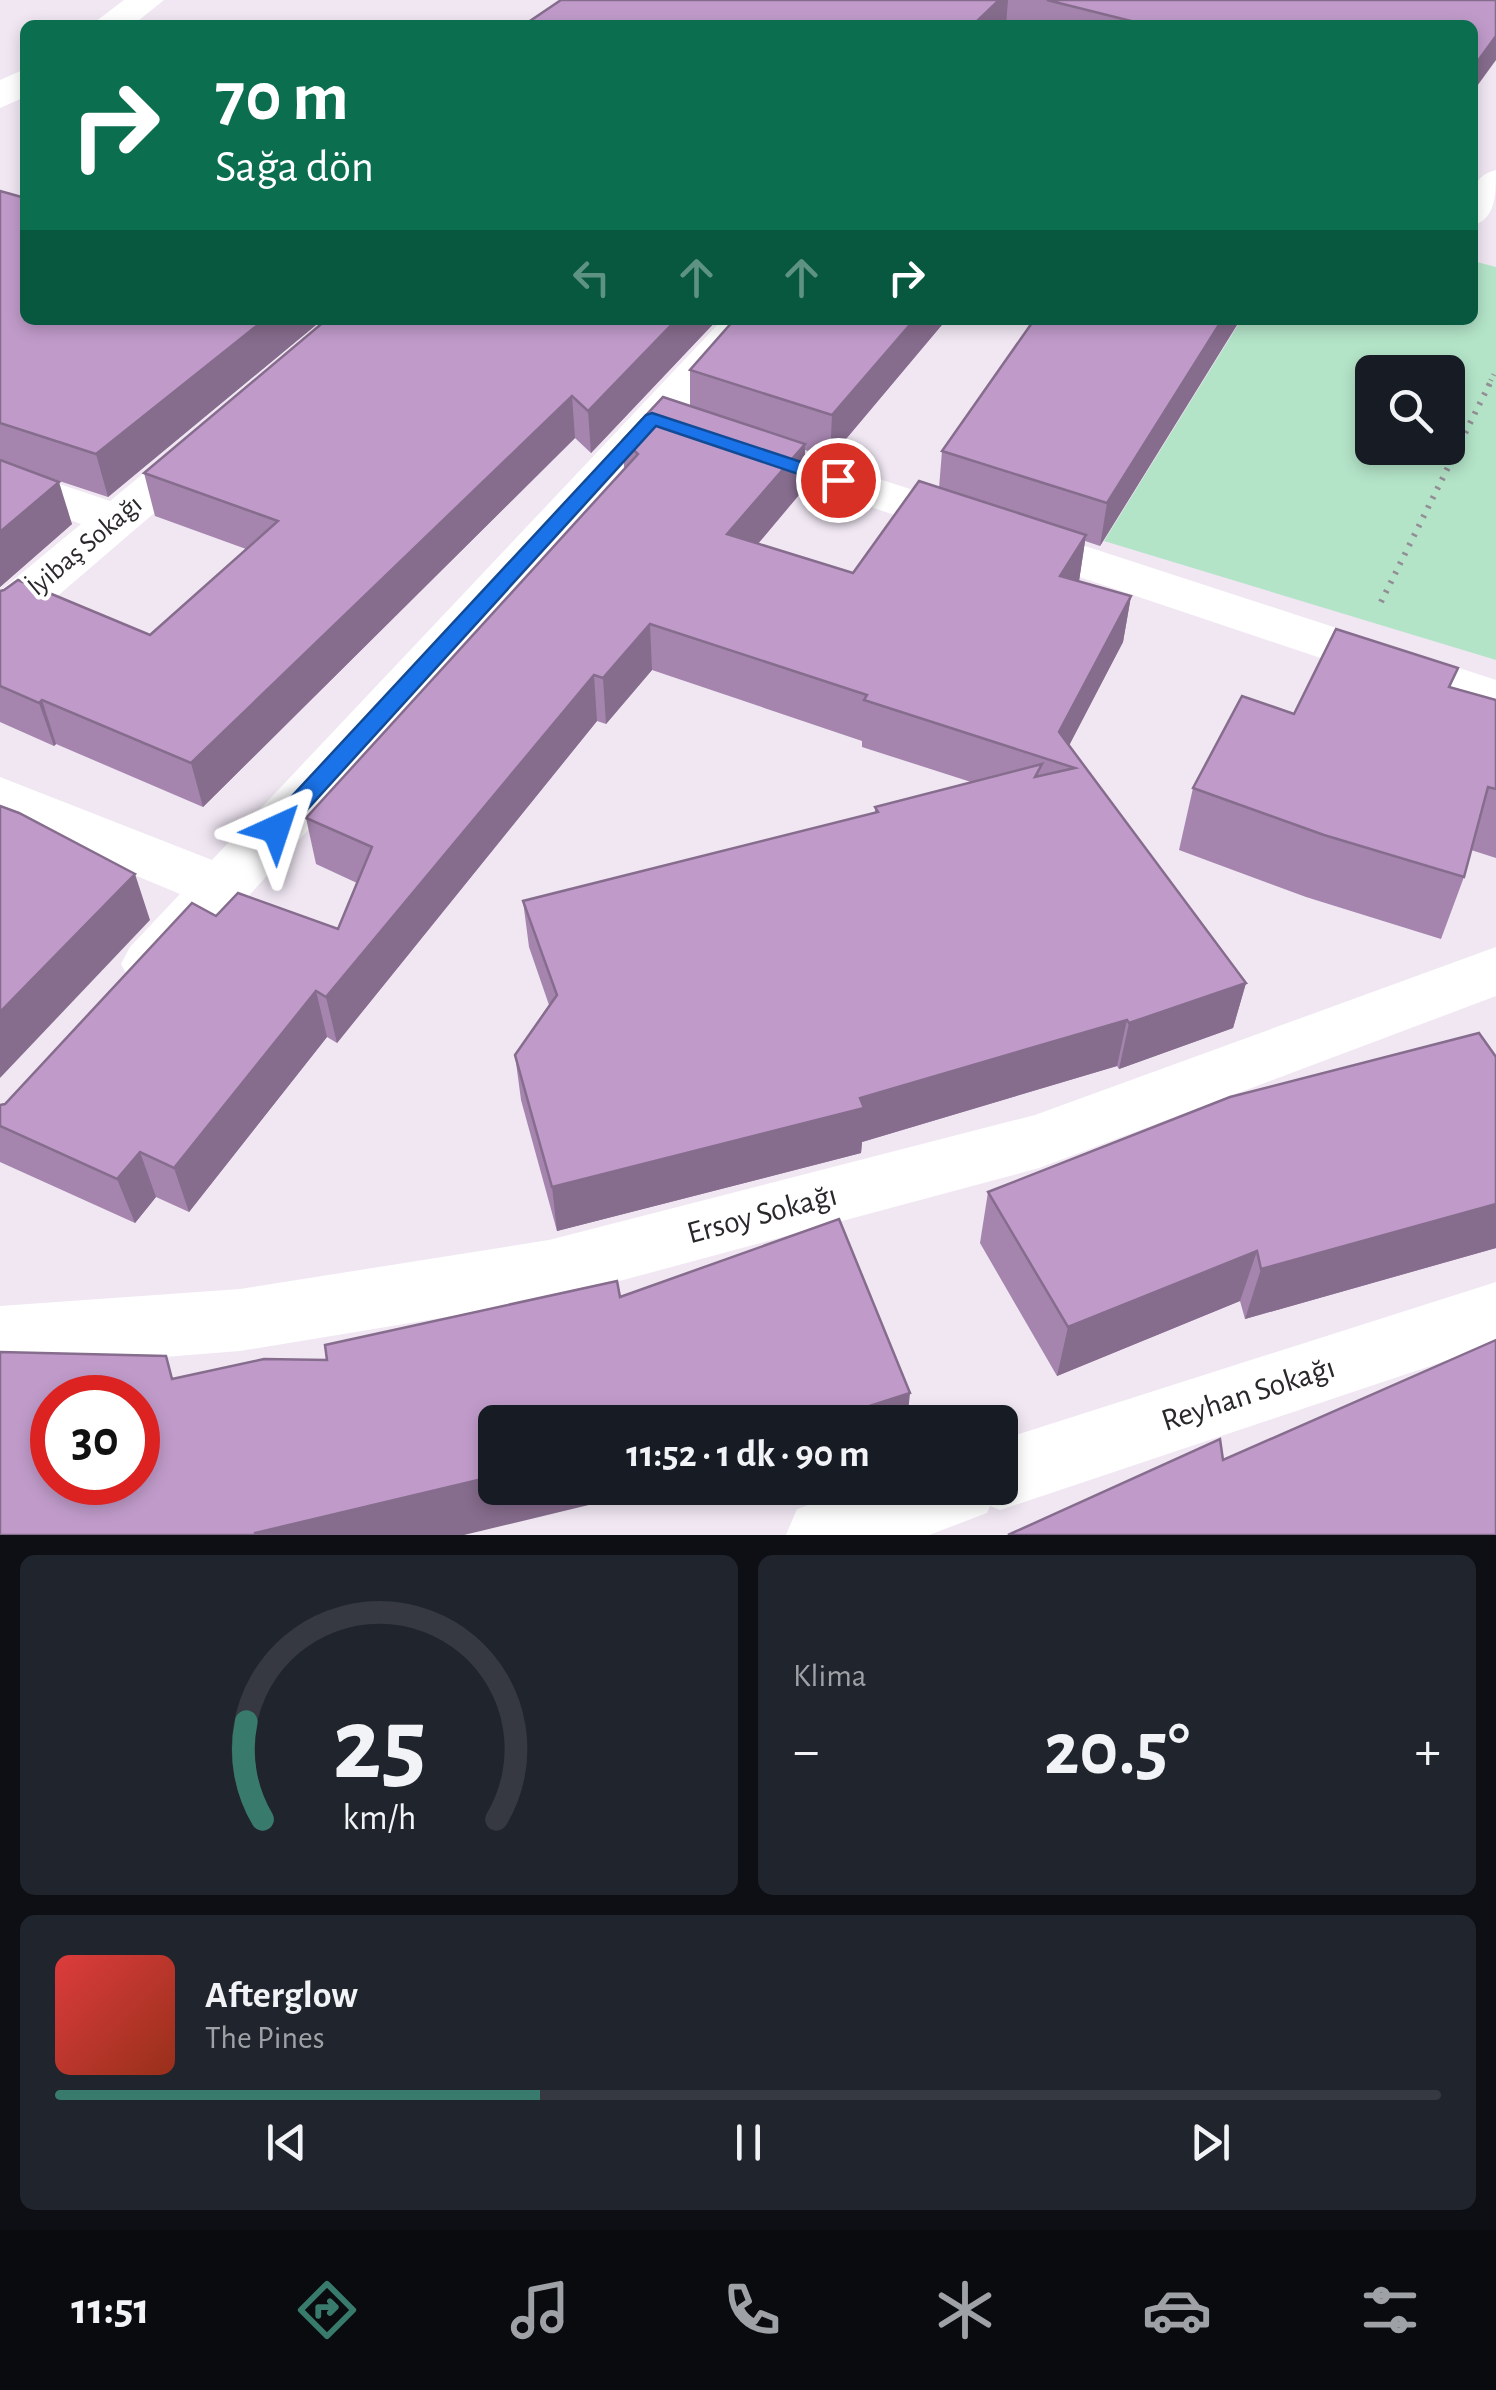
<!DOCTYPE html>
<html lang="tr">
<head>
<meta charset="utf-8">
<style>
	:root { --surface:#171b24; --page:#20242c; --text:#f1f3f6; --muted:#9ea1a6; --line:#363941; --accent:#387a6b }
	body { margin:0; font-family:"Alegreya Sans",sans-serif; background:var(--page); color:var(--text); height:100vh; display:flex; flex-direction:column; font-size:38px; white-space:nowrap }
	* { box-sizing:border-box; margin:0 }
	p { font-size:32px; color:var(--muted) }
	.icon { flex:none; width:55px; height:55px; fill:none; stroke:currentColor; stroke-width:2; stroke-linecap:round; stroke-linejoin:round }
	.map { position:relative; height:1535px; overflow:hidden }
	.drawer { display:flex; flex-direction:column; gap:20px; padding:20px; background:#0d0f14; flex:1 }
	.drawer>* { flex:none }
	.top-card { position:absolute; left:20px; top:20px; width:1458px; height:305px; border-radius:15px; box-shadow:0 5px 15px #0003; background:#0b6e4f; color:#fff; overflow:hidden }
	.tools { position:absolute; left:1355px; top:355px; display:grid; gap:20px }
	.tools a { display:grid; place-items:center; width:110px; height:110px; border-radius:15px; background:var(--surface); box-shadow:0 5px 15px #0003; font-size:50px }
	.speed { position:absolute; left:30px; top:1375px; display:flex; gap:20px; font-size:50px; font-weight:700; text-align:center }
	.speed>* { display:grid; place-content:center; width:130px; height:130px; border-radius:50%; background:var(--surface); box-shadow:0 5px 15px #0003; line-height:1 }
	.speed .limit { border:15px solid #d22; background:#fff; color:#111 }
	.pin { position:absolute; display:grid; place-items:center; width:85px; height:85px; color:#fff; margin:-42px; border:5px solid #fff; border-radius:50%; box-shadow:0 2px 10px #0007 }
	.me { position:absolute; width:110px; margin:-55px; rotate:42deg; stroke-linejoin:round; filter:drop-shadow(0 0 8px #0008) }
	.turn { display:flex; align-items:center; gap:35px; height:210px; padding:0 30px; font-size:45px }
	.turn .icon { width:130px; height:130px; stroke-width:2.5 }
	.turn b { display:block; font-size:70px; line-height:85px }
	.lanes { display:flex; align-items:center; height:95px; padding:0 30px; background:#0003; justify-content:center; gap:50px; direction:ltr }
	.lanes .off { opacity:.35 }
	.big { font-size:75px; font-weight:700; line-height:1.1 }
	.drawer .widget { flex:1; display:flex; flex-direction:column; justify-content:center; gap:15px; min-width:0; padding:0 35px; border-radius:15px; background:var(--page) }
	.drawer .dial { align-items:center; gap:0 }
	.dial svg { height:260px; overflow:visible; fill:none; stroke:var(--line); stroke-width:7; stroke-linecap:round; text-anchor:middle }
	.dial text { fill:var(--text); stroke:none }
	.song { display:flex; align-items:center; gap:30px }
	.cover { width:120px; height:120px; border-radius:15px; background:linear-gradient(135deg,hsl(0 70% 55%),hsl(10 70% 35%)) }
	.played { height:10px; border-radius:5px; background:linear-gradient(90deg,var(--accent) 35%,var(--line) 35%) }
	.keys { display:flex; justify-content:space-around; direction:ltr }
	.heat { display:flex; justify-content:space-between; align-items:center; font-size:55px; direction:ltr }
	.drawer .tiles { flex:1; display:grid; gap:20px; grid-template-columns:1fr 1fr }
	.widget:last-child { grid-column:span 2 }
	.trip { position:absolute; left:478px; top:1405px; width:540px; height:100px; border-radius:15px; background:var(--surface); box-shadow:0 5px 15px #0003; font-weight:700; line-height:100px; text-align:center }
	.tab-bar { display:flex; height:160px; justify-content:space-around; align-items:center; background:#090b0e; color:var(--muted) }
	.tab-bar .icon { width:70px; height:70px }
	.tab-bar .selected { color:var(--accent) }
	.tab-bar b { font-size:45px; color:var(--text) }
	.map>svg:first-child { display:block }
</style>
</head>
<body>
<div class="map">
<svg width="1496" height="1535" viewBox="0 0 1496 1535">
	<rect width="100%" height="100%" fill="#f0e7f3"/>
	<path fill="#b3e4c8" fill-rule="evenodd" d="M1473 261 1496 267V660L1104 541 1241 320H1472ZM1372 372H1448V448H1372Z"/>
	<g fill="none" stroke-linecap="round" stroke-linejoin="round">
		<polyline stroke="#938d95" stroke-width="5" stroke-dasharray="1 5" stroke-linecap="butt" points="1488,386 1496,370"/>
		<polyline stroke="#938d95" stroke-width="6" stroke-dasharray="2.5 8" stroke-linecap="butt" points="1381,602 1490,383"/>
		<g fill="#fff" fill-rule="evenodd">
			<polygon points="124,0 164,0 133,25 91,25"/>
			<polygon points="25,69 25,97 0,108 0,80"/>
			<path d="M1496 170C1496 195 1496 219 1472 226 1472 201 1467 177 1496 170Z"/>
			<polygon points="722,320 767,320 172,981 151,987 130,981 121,964 130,947 180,894 0,819 0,777 212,860"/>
			<polygon points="207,430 223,434 230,444 223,454 18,630 0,635 0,591 81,524 0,494 0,464 110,501 191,434"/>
			<polygon points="735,432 1496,680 1496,717 719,456 712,446 719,436"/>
			<polygon points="1496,947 1496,996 1039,1168 549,1300 240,1351 0,1370 0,1306 240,1289 549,1240 1035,1115"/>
			<polygon points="1496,1282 1496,1344 1000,1510 990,1506 987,1513 929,1535 786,1535 797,1509 856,1488 1000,1488 1000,1440"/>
		</g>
	</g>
	<g fill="#a585ae">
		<polygon points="561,0 1496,0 1472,25 524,25"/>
		<polygon points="0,191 25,320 322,320 108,497 41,475 72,524 0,587"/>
		<polygon points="326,320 717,320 591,453 575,438 203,807 56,744 54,746 0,722 0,591 150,635 246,549 155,516 144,473"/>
		<polygon points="734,320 946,320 830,458 805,450 804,489 758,544 853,573 939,488 942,451 1034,320 1240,320 1100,546 1085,541 1079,581 1131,596 1123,642 1069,745 1246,983 1233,1028 1119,1069 1117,1066 862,1142 861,1153 557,1231 521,1100 515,1055 549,1005 529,947 523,901 875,813 875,807 971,782 862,747 862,741 652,670 606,724 597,721 337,1043 327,1037 189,1212 156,1197 135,1223 0,1162 0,1105 5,1104 216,916 338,929 357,883 316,864 306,818 624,469 623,440 690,406 690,370"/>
		<polygon points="1451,688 1496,700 1496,858 1471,850 1464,877 1441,939 1306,897 1179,850 1193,788 1294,714"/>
		<polygon points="1496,1057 1496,1248 1245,1319 1240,1301 1057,1376 980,1243 988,1192"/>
	</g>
	<g fill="#866c8d">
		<polygon points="999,0 1008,0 1006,25 973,25"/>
		<polygon points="1496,36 1496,60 1472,93 1472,69"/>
		<polygon points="264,320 322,320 108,497 96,454"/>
		<polygon points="676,320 717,320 591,453 588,411"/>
		<polygon points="914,320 946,320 830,458 832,415"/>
		<polygon points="1222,320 1240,320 1100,546 1107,503"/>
		<polygon points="572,396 575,438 203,807 191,763"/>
		<polygon points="805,444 804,489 727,580 727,534"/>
		<polygon points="59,482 72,524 0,587 0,532"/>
		<polygon points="1086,535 1079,581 1060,576"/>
		<polygon points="1131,596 1123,642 1060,763 1059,732"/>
		<polygon points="650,624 652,670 606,724 603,678"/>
		<polygon points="594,675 597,721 337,1043 326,997"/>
		<polygon points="42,700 56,744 54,746 39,703"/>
		<polygon points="135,874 150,920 0,1078 0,1012"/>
		<polygon points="1246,983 1233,1028 1119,1069 1129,1023"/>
		<polygon points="316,991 327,1037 189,1212 174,1168"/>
		<polygon points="1127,1020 1117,1066 862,1142 861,1153 557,1231 552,1187"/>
		<polygon points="140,1152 156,1197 135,1223 117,1179"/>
		<polygon points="1496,1204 1496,1248 1245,1319 1261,1269"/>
		<polygon points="1257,1251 1240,1301 1057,1376 1068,1327"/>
		<polygon points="910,1393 907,1422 820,1422"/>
		<polygon points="495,1476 495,1488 659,1488 464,1535 255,1535 255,1533"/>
		<polygon points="736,1488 774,1488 736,1500"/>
	</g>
	<g fill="#c09bca" stroke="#866c8d" stroke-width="2.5" fill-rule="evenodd">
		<polygon points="561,0 999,0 973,25 524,25"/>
		<polygon points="1047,0 1496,0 1496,36 1472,69 1472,25 1147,25"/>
		<polygon points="0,191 25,198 25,320 264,320 96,454 0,423"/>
		<polygon points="326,320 676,320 588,411 572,396 191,763 42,700 39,703 0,686 0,591 4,590 18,580 150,635 278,521 144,473"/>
		<polygon points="734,320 914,320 832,415 690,370"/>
		<polygon points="1034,320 1222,320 1107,503 942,451"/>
		<polygon points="663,397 805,444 727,534 853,573 919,481 1086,535 1060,576 1131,596 1059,732 1246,983 1129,1023 1127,1020 860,1098 864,1108 552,1187 515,1055 557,995 523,901 878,812 875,807 1042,764 1035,777 1075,768 864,700 867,695 650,624 603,678 594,675 326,997 316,991 174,1168 140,1152 117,1179 0,1126 0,1105 5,1104 192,903 216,916 238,893 338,929 372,847 306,818 638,454 623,440"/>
		<polygon points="0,460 59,482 0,532"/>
		<polygon points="1336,629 1458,668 1449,687 1496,700 1496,789 1488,787 1464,877 1324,835 1193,788 1242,696 1294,714"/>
		<polygon points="0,806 19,813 135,874 0,1012"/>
		<polygon points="1479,1033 1496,1057 1496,1204 1261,1269 1257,1251 1068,1327 988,1192 1230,1097"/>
		<path d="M839 1219 910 1393 820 1422H731L730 1420 718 1422H495V1476L255 1533V1535H0V1352L166 1356 172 1379 264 1359 327 1360 325 1345 617 1281 620 1297ZM52 1398H138V1482H52Z"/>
		<polygon points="1496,1340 1496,1535 1008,1535 1220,1439 1223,1460"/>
	</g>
	<polygon fill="#1a73e8" stroke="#114b97" stroke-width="2.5" points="652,413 844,476 847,480 838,486 831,485 656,426 284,835 267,835 264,829 267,823 646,415"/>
	<g text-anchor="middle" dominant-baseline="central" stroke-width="8" stroke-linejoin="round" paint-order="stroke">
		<g font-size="28" fill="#2b282c" stroke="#fff">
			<text transform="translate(85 546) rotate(-40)">İyibaş Sokağı</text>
		</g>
		<g font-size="32" fill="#2b282c" stroke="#fff">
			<text transform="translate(762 1214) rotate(-15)">Ersoy Sokağı</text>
			<text transform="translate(1248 1394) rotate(-18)">Reyhan Sokağı</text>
		</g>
	</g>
</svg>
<div class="tools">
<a><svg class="icon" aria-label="search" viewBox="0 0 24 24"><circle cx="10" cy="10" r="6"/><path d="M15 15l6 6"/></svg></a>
</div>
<div class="speed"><div class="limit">30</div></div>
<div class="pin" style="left:838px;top:480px;background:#d93025"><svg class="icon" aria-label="arrive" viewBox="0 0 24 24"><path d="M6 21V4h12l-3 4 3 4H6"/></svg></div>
<svg class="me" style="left:276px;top:829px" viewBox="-20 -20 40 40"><path d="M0-17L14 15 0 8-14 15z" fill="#1a73e8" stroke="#fff" stroke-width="4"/></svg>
<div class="trip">11:52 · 1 dk · 90 m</div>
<div class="top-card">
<div class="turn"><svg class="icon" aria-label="right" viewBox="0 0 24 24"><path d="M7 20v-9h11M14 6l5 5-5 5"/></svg><div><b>70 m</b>Sağa dön</div></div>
<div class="lanes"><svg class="icon off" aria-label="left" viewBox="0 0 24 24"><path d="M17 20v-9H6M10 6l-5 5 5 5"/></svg><svg class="icon off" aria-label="ahead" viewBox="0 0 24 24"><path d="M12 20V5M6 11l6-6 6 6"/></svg><svg class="icon off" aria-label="ahead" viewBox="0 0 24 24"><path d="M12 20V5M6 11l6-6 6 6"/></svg><svg class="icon" aria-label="right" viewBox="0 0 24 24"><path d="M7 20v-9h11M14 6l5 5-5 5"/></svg></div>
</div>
</div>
<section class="drawer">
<div class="tiles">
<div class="widget dial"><svg viewBox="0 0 100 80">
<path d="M14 69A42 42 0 1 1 86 69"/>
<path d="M14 69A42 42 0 0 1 9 39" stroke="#387a6b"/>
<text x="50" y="56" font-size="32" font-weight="700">25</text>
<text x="50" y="72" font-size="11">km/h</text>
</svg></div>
<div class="widget"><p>Klima</p>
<div class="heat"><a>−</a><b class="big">20.5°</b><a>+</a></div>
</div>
<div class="widget">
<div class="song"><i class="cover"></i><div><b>Afterglow</b><p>The Pines</p></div></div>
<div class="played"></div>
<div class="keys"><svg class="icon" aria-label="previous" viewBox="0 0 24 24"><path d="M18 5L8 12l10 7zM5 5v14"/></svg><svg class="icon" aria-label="pause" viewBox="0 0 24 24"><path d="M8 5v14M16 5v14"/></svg><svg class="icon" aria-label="next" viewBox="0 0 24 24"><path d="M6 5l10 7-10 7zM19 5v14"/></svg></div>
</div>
</div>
</section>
<nav class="tab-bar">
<b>11:51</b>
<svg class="icon selected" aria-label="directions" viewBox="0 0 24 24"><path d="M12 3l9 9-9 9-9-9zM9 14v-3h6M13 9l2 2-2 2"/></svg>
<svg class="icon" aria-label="music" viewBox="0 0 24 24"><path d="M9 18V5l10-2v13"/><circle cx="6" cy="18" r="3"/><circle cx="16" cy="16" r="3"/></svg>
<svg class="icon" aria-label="phone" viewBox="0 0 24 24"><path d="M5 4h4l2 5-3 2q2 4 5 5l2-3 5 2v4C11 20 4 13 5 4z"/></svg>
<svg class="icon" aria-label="climate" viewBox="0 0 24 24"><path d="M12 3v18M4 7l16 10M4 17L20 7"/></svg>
<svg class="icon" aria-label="car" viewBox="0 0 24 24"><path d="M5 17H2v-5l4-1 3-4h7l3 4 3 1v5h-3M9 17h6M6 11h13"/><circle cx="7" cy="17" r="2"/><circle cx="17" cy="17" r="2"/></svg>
<svg class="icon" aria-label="filters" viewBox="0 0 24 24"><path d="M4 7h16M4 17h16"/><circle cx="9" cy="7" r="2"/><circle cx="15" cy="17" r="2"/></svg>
</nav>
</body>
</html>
